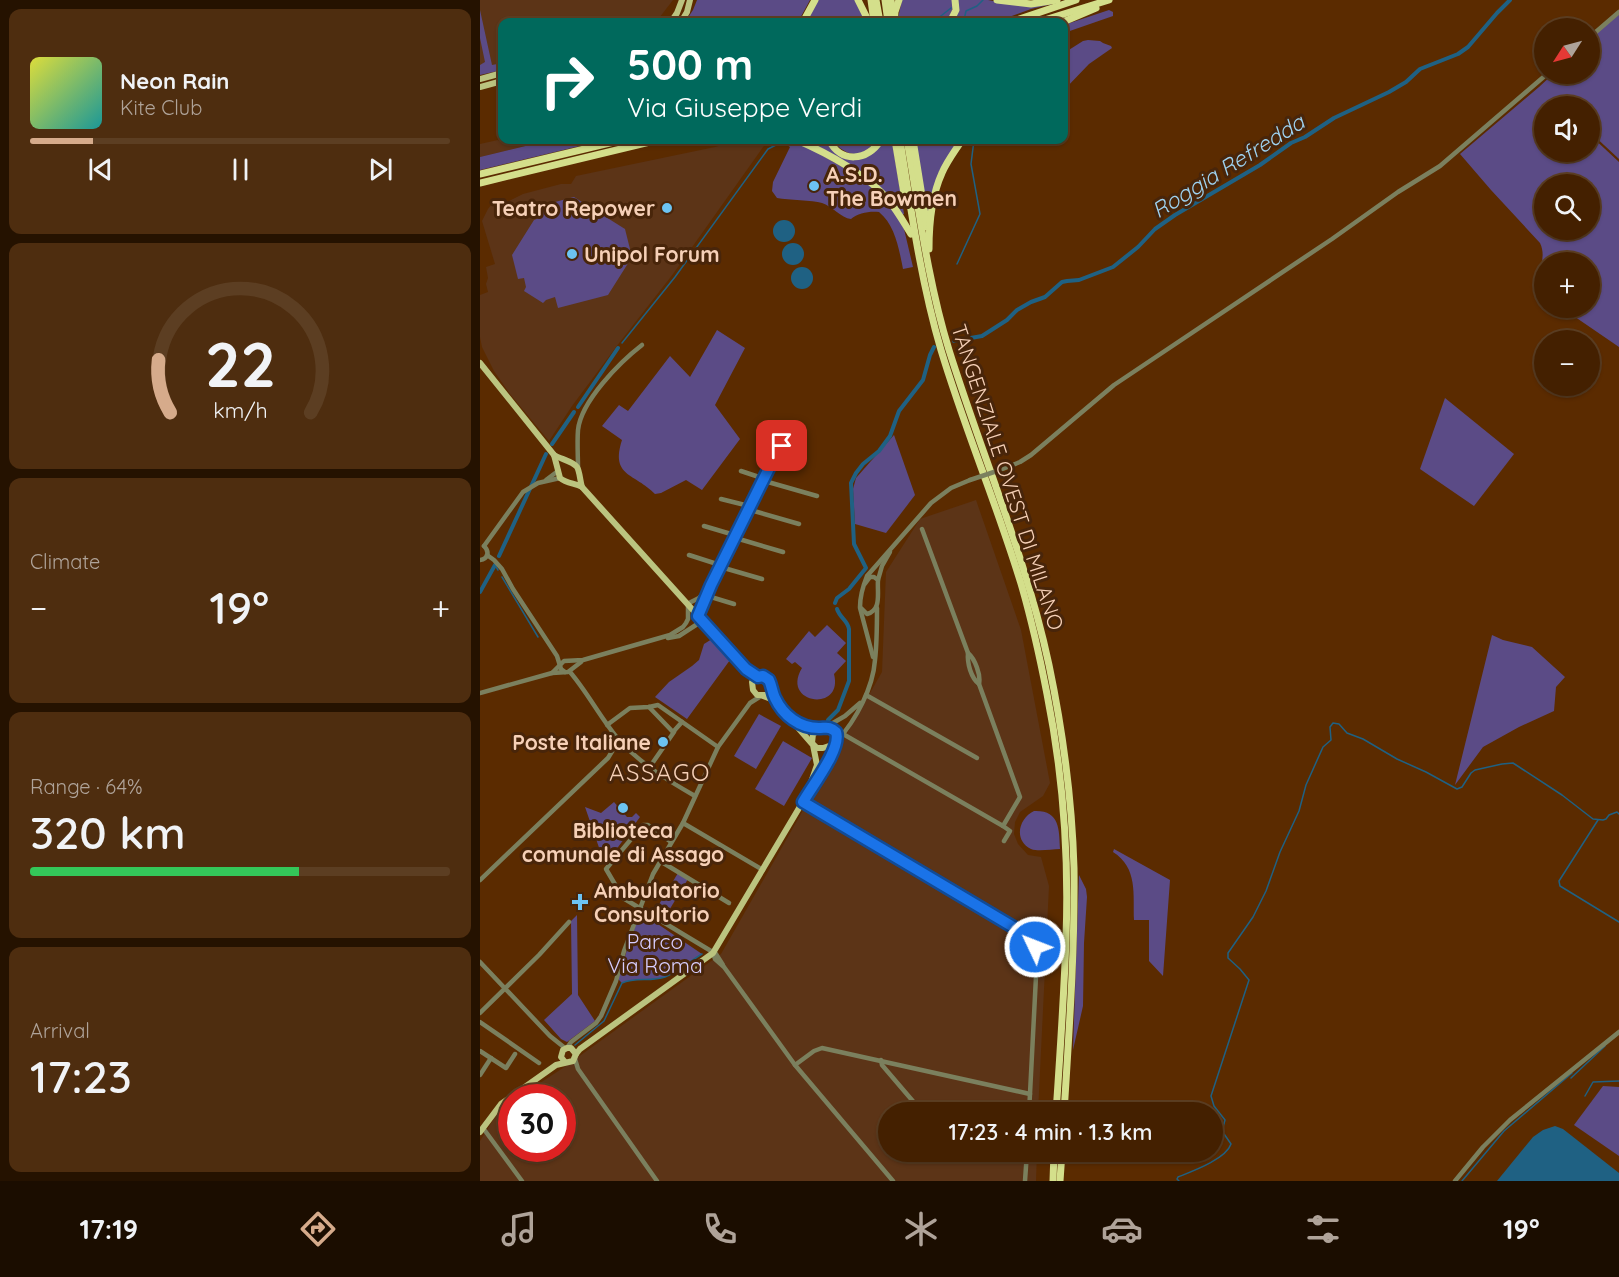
<!DOCTYPE html>
<html lang="en">
<head>
<meta charset="utf-8">
<style>
	:root { --surface:#442000; --page:#4e2d0f; --text:#f1f3f6; --muted:#afa399; --line:#5c3e22; --accent:#d6ab8b }
	body { margin:0; font-family:Quicksand,sans-serif; background:var(--page); color:var(--text); height:100vh; display:flex; flex-direction:column; font-size:22px; white-space:nowrap }
	* { box-sizing:border-box; margin:0 }
	p { font-size:20px; color:var(--muted) }
	.icon { flex:none; width:33px; height:33px; fill:none; stroke:currentColor; stroke-width:2; stroke-linecap:round; stroke-linejoin:round }
	.map { position:relative; flex:1; overflow:hidden }
	.details { display:flex; flex-direction:column; gap:9px; padding:9px; background:#251200; width:480px }
	.details>* { flex:none }
	.hud { position:absolute; left:18px; top:18px; width:570px; height:126px; border-radius:12px; box-shadow:0 2px 4px #0004,0 0 0 2px var(--line); background:#00695c; color:#fff; overflow:hidden }
	.needle { width:39px; rotate:234deg }
	.buttons { position:absolute; left:1054px; top:18px; display:grid; gap:12px }
	.buttons a { display:grid; place-items:center; width:66px; height:66px; border-radius:50%; background:var(--surface); box-shadow:0 2px 4px #0004,0 0 0 2px var(--line); font-size:30px }
	.speed { position:absolute; left:18px; top:1084px; display:flex; gap:12px; font-size:30px; font-weight:700; text-align:center }
	.speed>* { display:grid; place-content:center; width:78px; height:78px; border-radius:50%; background:var(--surface); box-shadow:0 2px 4px #0004,0 0 0 2px var(--line); line-height:1 }
	.speed .limit { border:9px solid #d22; background:#fff; color:#111 }
	.pin { position:absolute; display:grid; place-items:center; width:51px; height:51px; color:#fff; margin:-26px; border-radius:12px; box-shadow:0 3px 9px #0006 }
	.me { position:absolute; width:66px; margin:-33px; rotate:313deg; stroke-linejoin:round; filter:drop-shadow(0 0 4px #0008) }
	.turn { display:flex; align-items:center; gap:21px; height:126px; padding:0 30px; font-size:27px }
	.turn .icon { width:78px; height:78px; stroke-width:2.5 }
	.turn b { display:block; font-size:42px; line-height:51px }
	.big { font-size:45px; font-weight:600; line-height:1.1 }
	.details .tile { flex:1; display:flex; flex-direction:column; justify-content:center; gap:9px; min-width:0; padding:0 21px; border-radius:12px; background:var(--page) }
	.details .dial { align-items:center; gap:0 }
	.dial svg { height:156px; overflow:visible; fill:none; stroke:var(--line); stroke-width:7; stroke-linecap:round; text-anchor:middle }
	.dial text { fill:var(--text); stroke:none }
	.song { display:flex; align-items:center; gap:18px }
	.cover { width:72px; height:72px; border-radius:9px; background:linear-gradient(135deg,hsl(60 70% 55%),hsl(180 70% 35%)) }
	.played { height:6px; border-radius:3px; background:linear-gradient(90deg,var(--accent) 15%,var(--line) 15%) }
	.keys { display:flex; justify-content:space-around; direction:ltr }
	.heat { display:flex; justify-content:space-between; align-items:center; font-size:33px; direction:ltr }
	.charge { height:9px; border-radius:4px; background:linear-gradient(90deg,#34c759 64%,var(--line) 0) }
	.trip { position:absolute; left:398px; top:1102px; width:345px; height:60px; border-radius:30px; background:var(--surface); box-shadow:0 2px 4px #0004,0 0 0 2px var(--line); font-weight:600; line-height:60px; text-align:center }
	.tabs { display:flex; height:96px; justify-content:space-around; align-items:center; background:#1b0d00; color:var(--muted) }
	.tabs .icon { width:42px; height:42px }
	.tabs .on { color:var(--accent) }
	.tabs b { font-size:27px; color:var(--text) }
	main { display:flex; flex:1; min-height:0 }
	.map>svg:first-child { display:block }
</style>
</head>
<body>
<main>
<section class="details">
<div class="tile">
<div class="song"><i class="cover"></i><div><b>Neon Rain</b><p>Kite Club</p></div></div>
<div class="played"></div>
<div class="keys"><svg class="icon" aria-label="previous" viewBox="0 0 24 24"><path d="M18 5L8 12l10 7zM5 5v14"/></svg><svg class="icon" aria-label="pause" viewBox="0 0 24 24"><path d="M8 5v14M16 5v14"/></svg><svg class="icon" aria-label="next" viewBox="0 0 24 24"><path d="M6 5l10 7-10 7zM19 5v14"/></svg></div>
</div>
<div class="tile dial"><svg viewBox="0 0 100 80">
<path d="M14 69A42 42 0 1 1 86 69"/>
<path d="M14 69A42 42 0 0 1 8 42" stroke="#d6ab8b"/>
<text x="50" y="56" font-size="32" font-weight="700">22</text>
<text x="50" y="72" font-size="11">km/h</text>
</svg></div>
<div class="tile"><p>Climate</p>
<div class="heat"><a>−</a><b class="big">19°</b><a>+</a></div>
</div>
<div class="tile"><p>Range · 64%</p><b class="big">320 km</b><div class="charge"></div></div>
<div class="tile"><p>Arrival</p><b class="big">17:23</b></div>
</section>
<div class="map">
<svg width="1139" height="1181" viewBox="0 0 1139 1181">
	<rect width="100%" height="100%" fill="#5b2b00"/>
	<g fill="#5c3417">
		<polygon points="0,0 193,0 176,22 22,22 22,66 0,72"/>
		<polygon points="18,140 19,141 26,140 70,140 0,157 0,144"/>
		<polygon points="259,140 272,140 286,143 193,274 136,347 92,406 69,441 30,394 14,371 2,347 0,337 0,295 8,292 6,284 8,278 6,267 15,264 2,221 8,209 11,205 27,202 43,194 81,184 91,184 96,176 235,147"/>
		<polygon points="496,500 541,630 570,783 563,796 540,812 535,822 534,834 538,844 548,855 561,857 569,886 558,1113 408,1113 408,1152 557,1152 556,1181 0,1181 0,1141 20,1109 31,1102 32,1149 82,1149 82,1098 37,1098 83,1068 241,954 402,672 406,572 440,519"/>
	</g>
	<g fill="#5b4b86" fill-rule="evenodd">
		<polygon points="217,0 330,0 318,22 205,22 213,10"/>
		<polygon points="337,0 376,0 387,22 325,22"/>
		<polygon points="422,0 473,0 473,8 468,22 417,22"/>
		<polygon points="478,0 508,0 529,4 577,3 551,9 515,22 473,22"/>
		<polygon points="0,10 12,65 22,63 22,70 0,75 0,65 5,62 0,38"/>
		<polygon points="629,10 633,12 633,16 584,33 584,25"/>
		<path d="M1139 12V159L1110 132V106H1065V152H1110V135L1139 162V347L1082 308H1110V262H1065V296C1051 277 1069 262 1060 243L1011 190 980 154 1059 87 1073 74H1110V37ZM1065 184H1110V230H1065Z"/>
		<polygon points="608,40 620,41 623,43 631,46 632,48 609,64 584,90 584,53 603,41"/>
		<polygon points="70,140 125,140 0,170 0,157"/>
		<path d="M293 140H311L333 150 376 175 403 196 415 212 424 229 433 267 423 269C419 249 415 225 399 212 389 211 378 213 371 219 361 218 352 206 342 203 332 200 309 200 297 198L292 191 293 182 310 147 304 143Z"/>
		<polygon points="323,140 347,140 350,146 375,158 403,140 412,140 424,214 422,215 409,197"/>
		<path d="M352 140H397C382 159 367 158 352 140Z"/>
		<polygon points="434,140 478,140 448,214"/>
		<polygon points="94,197 145,229 152,257 128,295 78,308 75,297 66,300 63,303 44,291 46,287 44,278 38,279 32,255 54,220 59,218 56,207"/>
		<path d="M237 330 265 348 235 405 260 439 222 490 206 480 181 493 175 494C155 473 130 477 142 440L122 426 139 405 148 411 190 356 210 377Z"/>
		<polygon points="965,398 1034,454 994,506 940,469"/>
		<polygon points="414,435 435,495 406,533 375,524 373,489 376,478"/>
		<path d="M347 625 366 643 357 653 366 661 354 674C364 713 300 704 322 668L315 662 312 664 306 659 329 631 335 637Z"/>
		<polygon points="1012,635 1023,640 1052,647 1085,677 1076,687 1074,711 1039,727 1003,747 975,785"/>
		<polygon points="232,639 250,660 207,719 175,697 189,682 212,666 219,660 224,644"/>
		<polygon points="279,714 301,726 276,769 254,756"/>
		<polygon points="303,741 332,758 304,806 275,789"/>
		<polygon points="134,802 147,817 152,817 156,813 160,817 125,865 105,807 121,813"/>
		<path d="M554 811C580 810 579 829 580 849 571 849 559 852 551 849 533 840 539 818 554 811Z"/>
		<path d="M634 849 690 880 683 976 669 961V920H654C653 894 658 868 633 852Z"/>
		<polygon points="198,873 208,879 185,917 175,911"/>
		<polygon points="599,875 606,889 607,897 604,943 603,1006 593,1050"/>
		<path d="M160 912 222 954C210 961 198 972 185 977 171 982 155 977 142 983L138 979 146 953Z"/>
		<polygon points="97,915 98,995 115,1021 87,1042 81,1039 64,1020 92,994 91,921"/>
		<polygon points="1123,1086 1139,1087 1139,1156 1094,1125"/>
	</g>
	<g fill="#1f6183">
		<circle cx="304" cy="231" r="11"/>
		<circle cx="313" cy="254" r="11"/>
		<circle cx="322" cy="278" r="11"/>
		<polygon points="1075,1126 1083,1129 1139,1173 1139,1181 1017,1181 1053,1137 1063,1130"/>
	</g>
	<g fill="none" stroke-linecap="round" stroke-linejoin="round">
		<g stroke="#1f6183" stroke-width="1.5">
			<polyline points="215,19 216,22"/>
			<polyline points="446,22 457,19 471,8"/>
			<polyline points="485,22 484,20 486,11 497,6 503,0"/>
			<polyline points="477,264 500,214 491,164 494,140"/>
			<polyline points="142,343 195,277 288,149 298,144 300,140"/>
			<polyline points="15,565 18,570"/>
			<polyline points="22,577 58,637"/>
			<polyline points="1118,820 1079,881 1080,886 1139,922"/>
			<path d="M95 1045 124 1021 142 983C155 977 171 982 185 977 198 972 210 961 222 954"/>
			<polyline points="1091,1078 1125,1046"/>
			<polyline points="1105,1096 1113,1082 1139,1081"/>
			<path d="M699 1181 697 1179 698 1177C713 1171 746 1159 751 1144L742 1131 745 1120 734 1106 731 1096 769 980 760 969 748 958V953L773 917 786 891 800 852 819 811 826 785 843 747 851 740 850 727 853 723 859 724 867 733 883 739 917 759 946 772 977 789 982 787 991 773 995 770 1022 764 1033 763 1082 795 1113 819 1123 820 1126 819 1129 815 1137 812 1139 814"/>
			<polyline points="982,1181 1024,1131 1092,1073"/>
		</g>
		<g stroke="#1f6183" stroke-width="4">
			<polyline points="474,341 502,336 527,320 537,310 551,302 565,297 582,282 587,281 599,280 633,267 658,247 675,229 695,215 780,165 811,143 825,137 854,118 909,92 926,82 940,69 978,54 988,47 1017,13 1030,0"/>
			<polyline points="98,407 138,348"/>
			<polyline points="72,444 94,412"/>
			<polyline points="19,556 66,454"/>
			<polyline points="0,592 15,565"/>
			<polyline points="355,603 357,598 369,589 386,568 374,544 371,483 376,473 383,464 399,451 410,436 419,411 443,380 450,355 454,347"/>
			<path d="M348 720 358 710 369 681V629C368 621 360 618 357 609"/>
		</g>
		<g stroke="#7b805e" stroke-width="4.5">
			<polyline points="1110,37 1139,12"/>
			<path d="M98 468C98 456 97 443 98 430 101 401 140 362 162 345"/>
			<polyline points="520,470 540,462 551,455 634,385 852,239 918,192 960,166 1067,74"/>
			<polyline points="261,471 279,477 288,482 337,496"/>
			<polyline points="66,480 78,471"/>
			<polyline points="241,499 265,505 274,511 319,524"/>
			<polyline points="224,526 251,534 259,539 303,552"/>
			<path d="M442 529 488 653C495 659 501 675 499 684L540 797 523 826"/>
			<polyline points="4,546 43,492 58,483 80,478"/>
			<polyline points="7,555 14,560 22,569 33,589 77,656 81,669 85,672"/>
			<polyline points="209,555 237,564 244,568 282,579"/>
			<path d="M0 560C8 559 10 552 4 546"/>
			<polyline points="398,580 402,566 410,552"/>
			<path d="M384 585 390 577H394L398 580C397 593 402 610 387 614L380 607C380 596 383 586 387 576L451 503 471 488 490 480"/>
			<polyline points="226,594 231,597 254,604"/>
			<polyline points="380,608 393,657"/>
			<polyline points="218,616 231,585 299,448 302,446 316,456 311,465 293,461"/>
			<polyline points="188,638 199,636 222,621"/>
			<path d="M488 653C487 663 491 678 499 684"/>
			<path d="M90 672C108 693 121 719 139 740 161 764 187 780 215 796"/>
			<polyline points="72,673 84,661 103,660 190,635 203,627 206,623 208,619 208,605 209,603 219,598 227,589"/>
			<polyline points="0,693 72,673 88,672 101,662"/>
			<polyline points="386,695 497,758"/>
			<polyline points="169,707 193,732 202,722"/>
			<polyline points="127,725 150,708 169,707 178,705 238,747"/>
			<polyline points="346,727 365,716 380,703"/>
			<polyline points="356,730 523,826 530,831 524,841"/>
			<path d="M357 741C376 720 393 688 395 660 397 643 397 625 397 608"/>
			<polyline points="169,768 194,732"/>
			<polyline points="323,802 550,938 555,947 557,957 549,1113"/>
			<polyline points="203,823 283,870"/>
			<polyline points="191,842 168,825 163,825 126,869 143,898 236,954 243,965"/>
			<polyline points="180,861 249,903"/>
			<polyline points="0,880 128,758 139,740"/>
			<polyline points="233,953 235,959 244,967 315,1065 413,1181"/>
			<polyline points="0,962 70,1036 85,1048"/>
			<polyline points="0,1013 59,955 89,922"/>
			<polyline points="0,1022 59,1063"/>
			<polyline points="87,1048 91,1042 116,1023 121,1016 136,981 144,951 173,874 203,823 238,747 270,703 281,696"/>
			<polyline points="0,1051 26,1068 35,1054"/>
			<polyline points="95,1059 98,1069 177,1181"/>
			<polyline points="401,1060 402,1065 443,1113"/>
			<polyline points="315,1065 334,1051 342,1048 550,1094"/>
			<polyline points="0,1075 11,1058"/>
			<polyline points="3,1128 42,1181"/>
			<polyline points="545,1181 547,1152"/>
			<polyline points="975,1181 1003,1147 1030,1120 1139,1032"/>
		</g>
		<g stroke="#bbc47f" stroke-width="6">
			<polyline points="191,22 197,13 202,0"/>
			<polyline points="201,22 207,12 210,0"/>
			<polyline points="0,79 22,73"/>
			<polyline points="0,87 22,81"/>
			<path d="M0 363 74 455C81 459 94 462 97 467 100 472 100 481 102 487"/>
			<path d="M74 455 80 478C87 484 95 483 102 487L266 669C269 671 274 676 278 677 284 678 282 674 288 678 290 680 296 700 299 706"/>
			<polyline points="278,677 272,682 273,690 277,695 286,695"/>
			<polyline points="283,696 291,699 299,706 333,745 337,765 328,791"/>
			<polyline points="314,721 325,727 341,728"/>
			<polyline points="85,1062 81,1057 83,1050 87,1048 91,1048 96,1054"/>
			<polyline points="0,1132 21,1104 76,1065 93,1061 96,1054 100,1049 233,953 328,793 335,784 357,741 358,734 351,728 342,728 333,734 332,743 337,748 343,748 355,744"/>
		</g>
		<g stroke="#d4df8b" stroke-width="7">
			<polyline points="378,0 389,22"/>
			<polyline points="391,0 394,22"/>
			<polyline points="396,0 400,22"/>
			<polyline points="405,0 408,22"/>
			<polyline points="411,0 413,14"/>
			<polyline points="517,0 551,4 577,0"/>
			<polyline points="323,22 335,0"/>
			<polyline points="414,22 415,12 419,0"/>
			<polyline points="470,22 476,10 475,0"/>
			<polyline points="531,22 596,0"/>
			<polyline points="558,22 629,0"/>
			<polyline points="583,22 616,8"/>
			<path d="M317 140C347 153 390 176 410 202 418 212 424 223 431 234"/>
			<path d="M349 140C361 164 387 161 401 140"/>
			<polyline points="415,140 424,194"/>
			<path d="M420 140C431 210 441 282 461 350 485 430 518 507 542 587 552 622 560 658 567 694 583 774 589 857 586 938 584 996 580 1055 576 1113"/>
			<path d="M427 140C439 210 448 282 469 350 502 455 546 557 569 665 583 732 592 800 594 868 595 950 589 1032 584 1113"/>
			<polyline points="433,140 447,227"/>
			<polyline points="0,174 142,140"/>
			<polyline points="0,183 178,140"/>
			<path d="M449 249C449 224 451 197 462 173 467 161 475 151 482 140"/>
			<polyline points="573,1181 574,1152"/>
			<polyline points="580,1181 582,1152"/>
		</g>
		<polyline stroke="#7b805e" stroke-width="4.5" points="490,480 520,470"/>
	</g>
	<g fill="none" stroke-linecap="round" stroke-linejoin="round">
		<defs>
			<path id="route" d="M302 446 299 448 231 585 218 616 266 669 278 677 283 676 289 680C292 686 292 692 295 698 303 715 319 728 339 728 346 728 350 726 356 732 362 748 332 786 323 802L540 931 550 938 555 947"/>
		</defs>
		<use href="#route" stroke="#114b97" stroke-width="15"/>
		<use href="#route" stroke="#1a73e8" stroke-width="10"/>
	</g>
	<g fill="#6cc3f2" stroke="#48250a" stroke-width="2">
		<circle cx="334" cy="186" r="6"/>
		<circle cx="187" cy="208" r="6"/>
		<circle cx="92" cy="254" r="6"/>
		<circle cx="183" cy="742" r="6"/>
		<circle cx="143" cy="808" r="6"/>
		<path d="M97 893h6v6h6v6h-6v6h-6v-6h-6v-6h6z"/>
	</g>
	<g text-anchor="middle" dominant-baseline="central" stroke-width="6" stroke-linejoin="round" paint-order="stroke">
		<g font-size="21" font-weight="bold" fill="#f6d0b7" stroke="#48250a" text-anchor="start">
			<text x="346" y="174">A.S.D.<tspan x="346" dy="24">The Bowmen</tspan></text>
			<text x="175" y="208" text-anchor="end">Teatro Repower</text>
			<text x="104" y="254">Unipol Forum</text>
			<text x="171" y="742" text-anchor="end">Poste Italiane</text>
			<text x="143" y="830" text-anchor="middle">Biblioteca<tspan x="143" dy="24">comunale di Assago</tspan></text>
			<text x="114" y="890">Ambulatorio<tspan x="114" dy="24">Consultorio</tspan></text>
		</g>
		<g font-size="21" fill="#f6d0b7" stroke="#48250a">
			<text transform="translate(528 477) rotate(72)">TANGENZIALE OVEST DI MILANO</text>
		</g>
		<g font-size="21" fill="#d7cdfe" stroke="#48250a">
			<text x="175" y="941">Parco<tspan x="175" dy="24">Via Roma</tspan></text>
		</g>
		<g font-size="22" font-style="italic" fill="#9fd3f1" stroke="#48250a">
			<text transform="translate(748 166) rotate(-32)">Roggia Refredda</text>
		</g>
		<g font-size="24" letter-spacing="1.5" fill="#f6d0b7" stroke="#48250a">
			<text x="180" y="772">ASSAGO</text>
		</g>
	</g>
</svg>
<div class="buttons">
<a><svg class="needle" viewBox="-14 -14 28 28"><path d="M0-13l5 13h-10z" fill="#e53935"/><path d="M0 13l5-13h-10z" fill="#afa399"/></svg></a>
<a><svg class="icon" aria-label="sound" viewBox="0 0 24 24"><path d="M4 9h4l5-4v14l-5-4H4zM17 9q2 3 0 6"/></svg></a>
<a><svg class="icon" aria-label="search" viewBox="0 0 24 24"><circle cx="10" cy="10" r="6"/><path d="M15 15l6 6"/></svg></a>
<a>+</a>
<a>−</a>
</div>
<div class="speed"><div class="limit">30</div></div>
<div class="pin" style="left:302px;top:446px;background:#d93025"><svg class="icon" aria-label="arrive" viewBox="0 0 24 24"><path d="M6 21V4h12l-3 4 3 4H6"/></svg></div>
<svg class="me" style="left:555px;top:947px" viewBox="-20 -20 40 40"><circle r="17" fill="#1a73e8" stroke="#fff" stroke-width="3"/><path d="M0-11L8 9 0 5-8 9z" fill="#fff"/></svg>
<div class="trip">17:23 · 4 min · 1.3 km</div>
<div class="hud">
<div class="turn"><svg class="icon" aria-label="right" viewBox="0 0 24 24"><path d="M7 20v-9h11M14 6l5 5-5 5"/></svg><div><b>500 m</b>Via Giuseppe Verdi</div></div>
</div>
</div>
</main>
<nav class="tabs">
<b>17:19</b>
<svg class="icon on" aria-label="directions" viewBox="0 0 24 24"><path d="M12 3l9 9-9 9-9-9zM9 14v-3h6M13 9l2 2-2 2"/></svg>
<svg class="icon" aria-label="music" viewBox="0 0 24 24"><path d="M9 18V5l10-2v13"/><circle cx="6" cy="18" r="3"/><circle cx="16" cy="16" r="3"/></svg>
<svg class="icon" aria-label="phone" viewBox="0 0 24 24"><path d="M5 4h4l2 5-3 2q2 4 5 5l2-3 5 2v4C11 20 4 13 5 4z"/></svg>
<svg class="icon" aria-label="climate" viewBox="0 0 24 24"><path d="M12 3v18M4 7l16 10M4 17L20 7"/></svg>
<svg class="icon" aria-label="car" viewBox="0 0 24 24"><path d="M5 17H2v-5l4-1 3-4h7l3 4 3 1v5h-3M9 17h6M6 11h13"/><circle cx="7" cy="17" r="2"/><circle cx="17" cy="17" r="2"/></svg>
<svg class="icon" aria-label="filters" viewBox="0 0 24 24"><path d="M4 7h16M4 17h16"/><circle cx="9" cy="7" r="2"/><circle cx="15" cy="17" r="2"/></svg>
<b>19°</b>
</nav>
</body>
</html>
